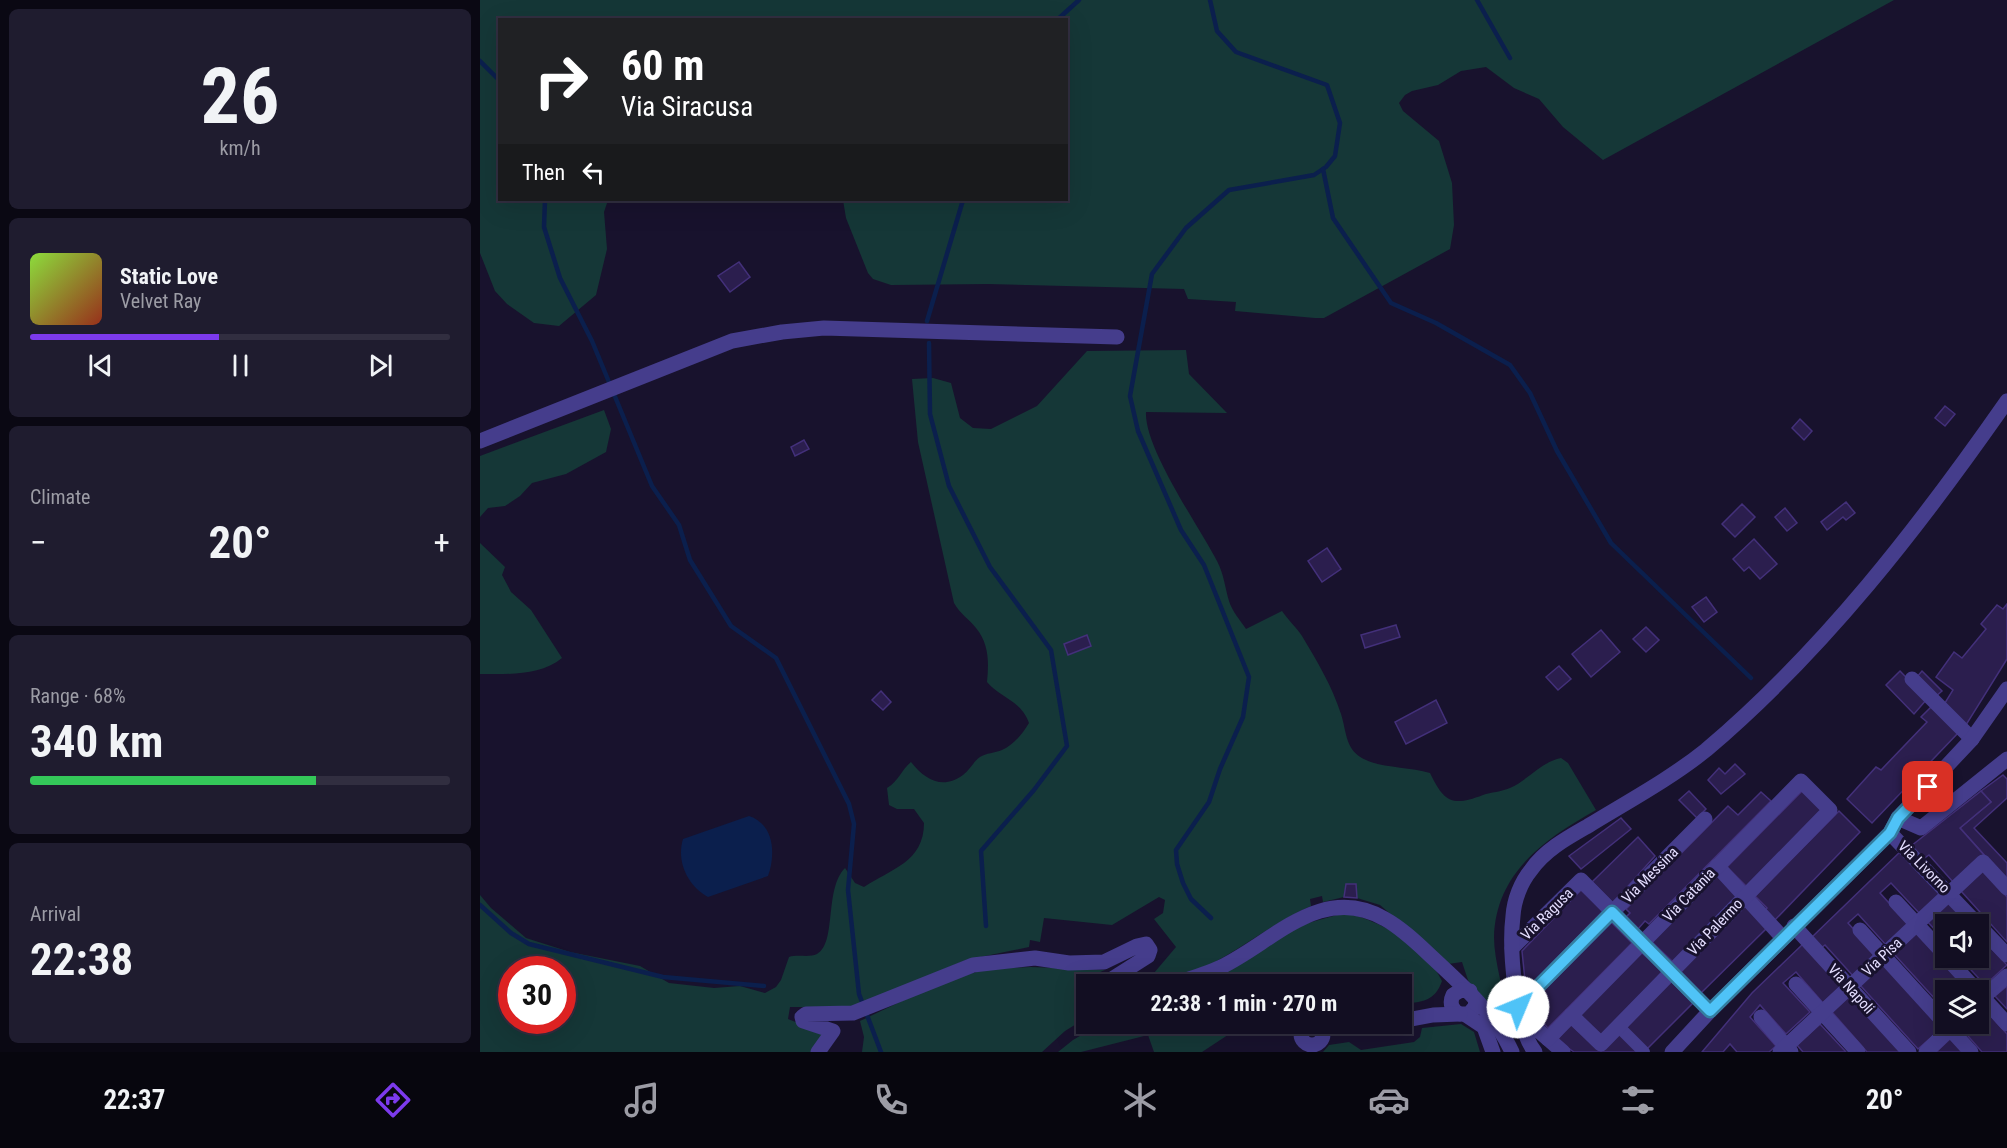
<!DOCTYPE html>
<html lang="en">
<head>
<meta charset="utf-8">
<style>
	:root { --surface:#120e22; --page:#1f1c2f; --text:#f1f3f6; --muted:#9c9ca5; --line:#312e40; --accent:#7c3aed }
	body { margin:0; font-family:"Roboto Condensed",sans-serif; background:var(--page); color:var(--text); height:100vh; display:flex; flex-direction:column; font-size:22px; white-space:nowrap }
	* { box-sizing:border-box; margin:0 }
	p { font-size:20px; color:var(--muted) }
	.icon { flex:none; width:33px; height:33px; fill:none; stroke:currentColor; stroke-width:2; stroke-linecap:round; stroke-linejoin:round }
	.map { position:relative; flex:1; overflow:hidden }
	.sheet { display:flex; flex-direction:column; gap:9px; padding:9px; background:#0a0813; width:480px }
	.sheet>* { flex:none }
	.hud { position:absolute; left:18px; top:18px; width:570px; height:183px; border-radius:0px; box-shadow:0 6px 24px #0002,0 0 0 2px var(--line); background:#202124; color:#fff; overflow:hidden }
	.buttons { position:absolute; left:1455px; top:914px; display:grid; gap:12px }
	.buttons a { display:grid; place-items:center; width:54px; height:54px; border-radius:0px; background:var(--surface); box-shadow:0 6px 24px #0002,0 0 0 2px var(--line); font-size:30px }
	.speed { position:absolute; left:18px; top:956px; display:flex; gap:12px; font-size:30px; font-weight:700; text-align:center }
	.speed>* { display:grid; place-content:center; width:78px; height:78px; border-radius:50%; background:var(--surface); box-shadow:0 6px 24px #0002,0 0 0 2px var(--line); line-height:1 }
	.speed .limit { border:9px solid #d22; background:#fff; color:#111 }
	.pin { position:absolute; display:grid; place-items:center; width:51px; height:51px; color:#fff; margin:-26px; border-radius:12px; box-shadow:0 3px 9px #0006 }
	.me { position:absolute; width:66px; margin:-33px; rotate:45deg; stroke-linejoin:round; filter:drop-shadow(0 0 4px #0008) }
	.turn { display:flex; align-items:center; gap:21px; height:126px; padding:0 24px; font-size:27px }
	.turn .icon { width:78px; height:78px; stroke-width:2.5 }
	.turn b { display:block; font-size:42px; line-height:51px }
	.then { display:flex; align-items:center; height:57px; padding:0 24px; background:#0003; gap:12px; font-size:22px }
	.big { font-size:45px; font-weight:700; line-height:1.1 }
	.sheet .tile { flex:1; display:flex; flex-direction:column; justify-content:center; gap:9px; min-width:0; padding:0 21px; border-radius:9px; background:var(--page) }
	.sheet .dial { align-items:center; gap:0 }
	.dial b { font-size:78px; line-height:1 }
	.song { display:flex; align-items:center; gap:18px }
	.cover { width:72px; height:72px; border-radius:9px; background:linear-gradient(135deg,hsl(90 70% 55%),hsl(10 70% 35%)) }
	.played { height:6px; border-radius:3px; background:linear-gradient(90deg,var(--accent) 45%,var(--line) 45%) }
	.keys { display:flex; justify-content:space-around; direction:ltr }
	.heat { display:flex; justify-content:space-between; align-items:center; font-size:33px; direction:ltr }
	.charge { height:9px; border-radius:4px; background:linear-gradient(90deg,#34c759 68%,var(--line) 0) }
	.trip { position:absolute; left:596px; top:974px; width:336px; height:60px; border-radius:0px; background:var(--surface); box-shadow:0 6px 24px #0002,0 0 0 2px var(--line); font-weight:700; line-height:60px; text-align:center }
	.tabs { display:flex; height:96px; justify-content:space-around; align-items:center; background:#07060e; color:var(--muted) }
	.tabs .icon { width:42px; height:42px }
	.tabs .on { color:var(--accent) }
	.tabs b { font-size:27px; color:var(--text) }
	main { display:flex; flex:1; min-height:0 }
	.map>svg:first-child { display:block }
</style>
</head>
<body>
<main>
<section class="sheet">
<div class="tile dial"><b>26</b><p>km/h</p></div>
<div class="tile">
<div class="song"><i class="cover"></i><div><b>Static Love</b><p>Velvet Ray</p></div></div>
<div class="played"></div>
<div class="keys"><svg class="icon" aria-label="previous" viewBox="0 0 24 24"><path d="M18 5L8 12l10 7zM5 5v14"/></svg><svg class="icon" aria-label="pause" viewBox="0 0 24 24"><path d="M8 5v14M16 5v14"/></svg><svg class="icon" aria-label="next" viewBox="0 0 24 24"><path d="M6 5l10 7-10 7zM19 5v14"/></svg></div>
</div>
<div class="tile"><p>Climate</p>
<div class="heat"><a>−</a><b class="big">20°</b><a>+</a></div>
</div>
<div class="tile"><p>Range · 68%</p><b class="big">340 km</b><div class="charge"></div></div>
<div class="tile"><p>Arrival</p><b class="big">22:38</b></div>
</section>
<div class="map">
<svg width="1527" height="1052" viewBox="0 0 1527 1052">
	<rect width="100%" height="100%" fill="#18122d"/>
	<g fill="#153737" fill-rule="evenodd">
		<polygon points="0,0 1414,0 1123,160 1083,127 1059,99 1034,88 1006,67 981,71 958,85 932,91 925,95 919,103 923,111 959,141 972,183 974,225 970,249 844,318 835,318 755,311 756,302 708,299 704,289 508,284 411,285 393,279 388,273 366,218 363,200 586,200 586,20 20,20 20,200 128,200 124,212 127,249 116,295 79,326 54,323 27,304 15,291 0,253"/>
		<path d="M706 350 709 374 747 413 666 412C664 448 720 528 737 561 744 574 745 588 749 601 752 611 760 620 766 629L802 611C808 620 817 628 822 636 837 661 852 686 861 714 867 733 865 751 886 760 903 768 930 767 950 773 964 802 972 807 1003 795 1011 792 1021 792 1030 788 1048 780 1061 762 1081 758L1088 763 1116 810C1065 839 1016 872 1014 937 1014 962 1025 994 1028 1019L1023 1021 990 986 982 962 968 964 900 905 877 898 876 884H866L864 897 843 902 842 896 830 899 831 906C775 930 725 984 660 984L674 973 696 947 674 919 683 913 685 900 679 897 632 925 564 918 560 942 550 940 549 947 486 960 372 1007H310L308 1019 345 1034 333 1052H0V895L11 908 46 938 90 952 160 966 189 983 234 988 260 986 285 993 296 987 301 980 309 957C318 954 329 958 337 954 357 943 344 889 365 868L375 883 384 887C411 869 444 862 444 823L434 809H417L409 805 407 788C419 781 421 770 431 762 445 780 463 790 483 775 490 770 493 762 500 757 506 753 515 753 522 750 534 745 543 733 549 723 541 700 520 698 507 682 509 662 509 644 496 628 489 619 480 614 474 603L438 442 432 379 453 378 471 383 480 418 493 428 511 429 557 406 607 351ZM32 969H82V1020H32Z"/>
		<polygon points="124,410 131,429 126,452 86,474 52,483 40,496 25,506 8,508 0,517 0,456"/>
		<path d="M0 543 25 567 22 575 31 592 51 610 82 658C60 676 28 674 0 674Z"/>
		<path d="M864 913C899 919 946 947 962 981 955 1001 942 1003 921 1003V984H822L820 974 804 984H712L821 925Z"/>
		<path d="M551 967 625 970C597 982 606 993 606 1018L585 1031 562 1052H382L384 1037 380 1021 466 980 508 969Z"/>
		<polygon points="622,1023 766,1023 722,1052 674,1052 668,1035 601,1052 578,1052 593,1040"/>
		<polygon points="981,1024 994,1032 1000,1052 843,1052 849,1045 869,1042 881,1050 934,1042 940,1037 942,1028"/>
	</g>
	<path fill="#0b1f4d" d="M269 816C294 824 296 854 288 876L228 897C208 886 196 862 203 839Z"/>
	<g fill="none" stroke-linecap="round" stroke-linejoin="round">
		<g stroke="#0b1f4d" stroke-width="4.5">
			<polyline points="730,0 737,31 756,52 847,85 860,123 855,156 846,167 834,175 749,190 706,228 672,274 650,396 658,431 701,530 724,565 769,677 763,717 740,769 729,802 696,850 697,864 703,883 711,899 731,918"/>
			<polyline points="997,0 1030,58"/>
			<polyline points="577,20 599,0"/>
			<polyline points="0,61 20,81"/>
			<polyline points="843,169 853,218 911,303 956,323 1030,365 1050,393 1077,451 1131,543 1271,678"/>
			<polyline points="65,200 64,227 80,278 112,341 172,486 199,525 210,560 251,626 296,658 369,804 374,824 368,890 379,994 401,1052"/>
			<polyline points="447,321 483,200"/>
			<polyline points="449,343 450,414 469,486 510,567 571,650 587,746 554,790 501,851 506,926"/>
			<polyline points="0,905 31,933 49,944 183,977 284,986"/>
		</g>
	</g>
	<g fill="#2b1e4e" stroke="#43307a" stroke-width="1.5">
		<polygon points="259,262 270,277 250,292 238,276"/>
		<polygon points="1465,406 1475,414 1465,426 1455,418"/>
		<polygon points="1320,419 1332,431 1324,440 1312,428"/>
		<polygon points="324,440 329,449 315,456 311,447"/>
		<polygon points="1366,502 1375,513 1366,520 1363,517 1347,530 1341,522"/>
		<polygon points="1262,504 1275,517 1255,537 1242,524"/>
		<polygon points="1305,508 1317,523 1307,531 1295,517"/>
		<polygon points="1274,539 1297,564 1280,579 1269,567 1264,571 1253,559"/>
		<polygon points="847,548 861,569 842,582 828,561"/>
		<polygon points="1226,597 1237,612 1224,622 1212,607"/>
		<polygon points="1527,604 1527,659 1486,725 1463,706 1473,690 1456,677 1474,652 1482,658 1506,629 1501,624 1517,605 1523,609"/>
		<polygon points="916,625 920,637 885,648 881,635"/>
		<polygon points="1166,627 1179,640 1166,652 1153,639"/>
		<polygon points="1121,630 1140,652 1111,677 1092,654"/>
		<polygon points="607,635 611,646 588,655 584,644"/>
		<polygon points="1079,666 1091,679 1078,690 1066,677"/>
		<polygon points="1420,671 1447,699 1434,714 1406,685"/>
		<polygon points="1442,671 1462,691 1455,697 1436,678"/>
		<polygon points="401,691 411,702 403,710 392,700"/>
		<polygon points="956,700 967,723 926,744 915,722"/>
		<polygon points="1453,705 1479,732 1392,823 1367,799 1396,767 1401,770 1447,722 1441,717"/>
		<polygon points="1255,764 1265,774 1241,794 1228,780 1239,768 1245,774"/>
		<polygon points="1523,775 1527,779 1527,798 1494,828 1527,863 1527,880 1480,828 1511,802 1501,791"/>
		<polygon points="1323,790 1343,809 1268,888 1247,867"/>
		<polygon points="1209,791 1226,809 1217,818 1199,800"/>
		<polygon points="1501,791 1511,802 1480,828 1504,855 1473,882 1449,855 1443,859 1431,846"/>
		<polygon points="1281,792 1291,801 1169,924 1165,921 1158,929 1146,917 1150,913 1146,909 1248,806 1258,815"/>
		<polygon points="1359,811 1380,832 1293,922 1283,912 1287,908 1275,896"/>
		<polygon points="1141,818 1151,829 1101,869 1089,856"/>
		<polygon points="1158,837 1175,856 1133,903 1112,882"/>
		<polygon points="1422,850 1461,893 1440,914 1411,883 1400,893 1428,924 1406,945 1378,914 1368,923 1397,955 1374,977 1345,945 1341,948 1332,937"/>
		<polygon points="1504,870 1527,897 1527,942 1481,891"/>
		<polygon points="1237,874 1258,895 1193,962 1171,941"/>
		<polygon points="866,884 876,884 877,898 864,897"/>
		<polygon points="1101,890 1123,911 1046,990 1042,951"/>
		<polygon points="1468,901 1490,924 1466,924 1466,942 1447,921"/>
		<polygon points="1265,906 1289,926 1221,993 1200,972"/>
		<polygon points="1130,921 1152,943 1068,1028 1046,1006"/>
		<polygon points="1437,933 1488,990 1466,990 1466,1011 1414,954"/>
		<polygon points="1498,934 1527,965 1505,985 1479,957 1498,957"/>
		<polygon points="1324,943 1362,985 1343,1003 1316,972 1303,983 1330,1012 1306,1034 1280,1005 1270,1017 1296,1046 1289,1052 1257,1052 1250,1044 1243,1052 1222,1052 1272,993"/>
		<polygon points="1161,952 1183,972 1121,1035 1099,1016"/>
		<polygon points="1404,963 1462,1028 1438,1049 1380,985"/>
		<polygon points="1191,981 1213,1003 1166,1050 1144,1028"/>
		<polygon points="1527,986 1527,1009 1515,996"/>
		<polygon points="1370,995 1421,1052 1387,1052 1352,1012"/>
		<polygon points="1504,1008 1527,1034 1527,1052 1502,1052 1481,1028 1487,1023 1498,1023 1498,1012"/>
		<polygon points="1090,1024 1121,1051 1139,1033 1158,1052 1094,1052 1077,1040"/>
		<polygon points="1340,1024 1366,1052 1323,1052 1317,1045"/>
		<polygon points="1471,1038 1483,1052 1456,1052"/>
	</g>
	<g fill="none" stroke-linecap="round" stroke-linejoin="round">
		<polyline stroke="#453d8c" stroke-width="12" points="1138,1026 1164,1052"/>
		<g stroke="#453d8c" stroke-width="15">
			<polyline points="0,441 252,341 302,332 344,328 637,337"/>
			<polyline points="1432,679 1492,739"/>
			<polyline points="1418,818 1441,828 1527,759"/>
			<polyline points="1410,833 1527,955"/>
			<polyline points="1237,866 1303,938"/>
			<polyline points="1416,902 1466,956"/>
			<polyline points="1314,926 1429,1052"/>
			<polyline points="1380,930 1491,1052"/>
			<polyline points="1032,948 1101,880 1230,1011"/>
			<polyline points="1466,957 1496,990"/>
			<path d="M693 984C709 979 726 974 741 967 793 942 842 882 905 919 923 929 939 945 954 959 985 988 1014 1013 1032 1052"/>
			<polyline points="1316,984 1378,1052"/>
			<path d="M990 991 981 990 973 995C969 1003 972 1011 980 1014H989L995 1007 996 1001"/>
			<polyline points="1498,992 1527,1024"/>
			<polyline points="1498,1002 1527,976"/>
			<polyline points="1038,1007 1225,819"/>
			<polyline points="986,1015 1004,1027 1013,1052"/>
			<polyline points="1281,1017 1311,1052"/>
			<polyline points="921,1021 953,1015 980,1014"/>
			<circle cx="832" cy="1034" r="11"/>
			<polyline points="837,1025 862,1028 903,1023"/>
			<polyline points="1042,1029 1059,1031 1083,1052"/>
			<path d="M1068 1039C1152 953 1236 867 1321 781L1350 810 1121 1044 1091 1015"/>
			<polyline points="338,1052 353,1031 323,1021 322,1017 326,1014 373,1013 493,965 555,958 589,963 624,962 657,946 666,944 670,950 668,956 624,984"/>
			<path d="M1055 1052C1035 1027 1029 948 1033 916 1034 900 1041 882 1051 870 1065 850 1087 838 1108 826 1147 802 1190 779 1226 750 1344 650 1439 527 1527 401"/>
			<polyline points="1192,1052 1230,1011 1410,833 1418,818 1492,739 1527,689"/>
			<polyline points="1300,1052 1503,862 1527,888"/>
			<polyline points="1446,1052 1476,1023"/>
		</g>
	</g>
	<g fill="none" stroke-linecap="round" stroke-linejoin="round">
		<defs>
			<polyline id="route" points="1038,1007 1132,912 1230,1011 1410,833 1418,818 1448,787"/>
		</defs>
		<use href="#route" stroke="#337fa1" stroke-width="15"/>
		<use href="#route" stroke="#4fc3f7" stroke-width="10"/>
	</g>
	<g text-anchor="middle" dominant-baseline="central" stroke-width="6" stroke-linejoin="round" paint-order="stroke">
		<g font-size="15" fill="#e4deff" stroke="#18122d">
			<text transform="translate(1444 867) rotate(45)">Via Livorno</text>
			<text transform="translate(1170 875) rotate(-45)">Via Messina</text>
			<text transform="translate(1209 895) rotate(-46)">Via Catania</text>
			<text transform="translate(1067 914) rotate(-45)">Via Ragusa</text>
			<text transform="translate(1235 927) rotate(-46)">Via Palermo</text>
			<text transform="translate(1402 957) rotate(-43)">Via Pisa</text>
			<text transform="translate(1371 989) rotate(48)">Via Napoli</text>
		</g>
	</g>
</svg>
<div class="buttons">
<a><svg class="icon" aria-label="sound" viewBox="0 0 24 24"><path d="M4 9h4l5-4v14l-5-4H4zM17 9q2 3 0 6"/></svg></a>
<a><svg class="icon" aria-label="layers" viewBox="0 0 24 24"><path d="M12 4l9 5-9 5-9-5zM3 14l9 5 9-5"/></svg></a>
</div>
<div class="speed"><div class="limit">30</div></div>
<div class="pin" style="left:1448px;top:787px;background:#d93025"><svg class="icon" aria-label="arrive" viewBox="0 0 24 24"><path d="M6 21V4h12l-3 4 3 4H6"/></svg></div>
<svg class="me" style="left:1038px;top:1007px" viewBox="-20 -20 40 40"><circle r="19" fill="#fff"/><path d="M0-13L10 11 0 6-10 11z" fill="#4fc3f7"/></svg>
<div class="trip">22:38 · 1 min · 270 m</div>
<div class="hud">
<div class="turn"><svg class="icon" aria-label="right" viewBox="0 0 24 24"><path d="M7 20v-9h11M14 6l5 5-5 5"/></svg><div><b>60 m</b>Via Siracusa</div></div>
<div class="then">Then<svg class="icon" aria-label="left" viewBox="0 0 24 24"><path d="M17 20v-9H6M10 6l-5 5 5 5"/></svg></div>
</div>
</div>
</main>
<nav class="tabs">
<b>22:37</b>
<svg class="icon on" aria-label="directions" viewBox="0 0 24 24"><path d="M12 3l9 9-9 9-9-9zM9 14v-3h6M13 9l2 2-2 2"/></svg>
<svg class="icon" aria-label="music" viewBox="0 0 24 24"><path d="M9 18V5l10-2v13"/><circle cx="6" cy="18" r="3"/><circle cx="16" cy="16" r="3"/></svg>
<svg class="icon" aria-label="phone" viewBox="0 0 24 24"><path d="M5 4h4l2 5-3 2q2 4 5 5l2-3 5 2v4C11 20 4 13 5 4z"/></svg>
<svg class="icon" aria-label="climate" viewBox="0 0 24 24"><path d="M12 3v18M4 7l16 10M4 17L20 7"/></svg>
<svg class="icon" aria-label="car" viewBox="0 0 24 24"><path d="M5 17H2v-5l4-1 3-4h7l3 4 3 1v5h-3M9 17h6M6 11h13"/><circle cx="7" cy="17" r="2"/><circle cx="17" cy="17" r="2"/></svg>
<svg class="icon" aria-label="filters" viewBox="0 0 24 24"><path d="M4 7h16M4 17h16"/><circle cx="9" cy="7" r="2"/><circle cx="15" cy="17" r="2"/></svg>
<b>20°</b>
</nav>
</body>
</html>
